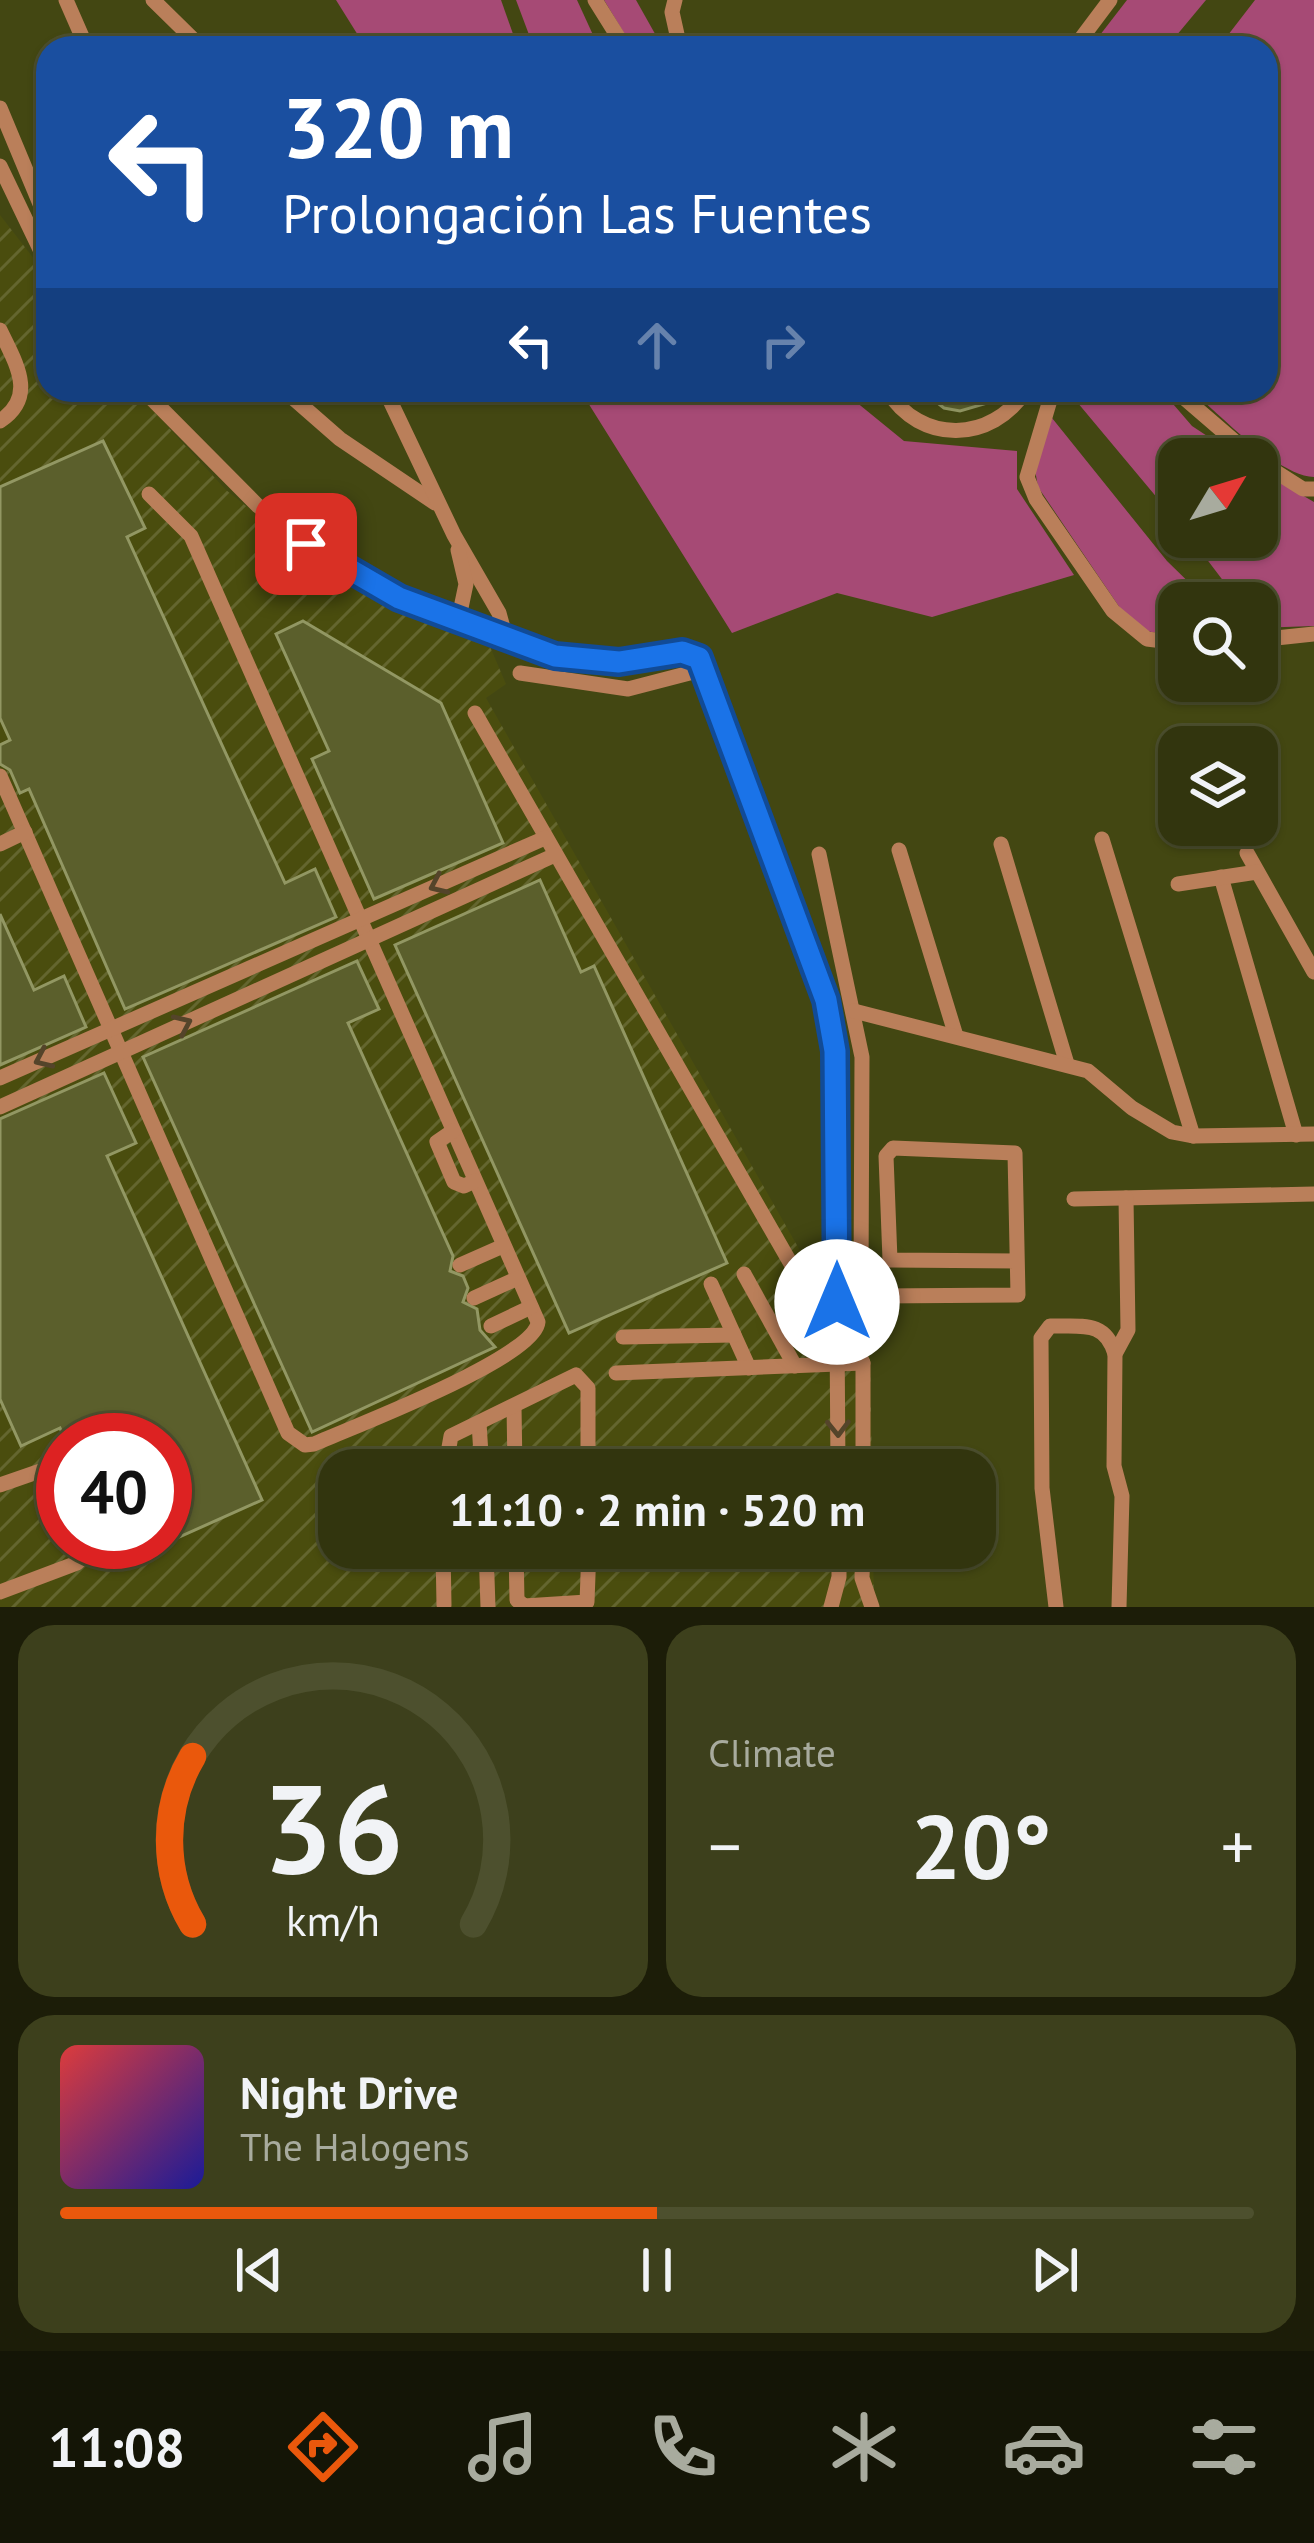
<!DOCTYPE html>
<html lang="en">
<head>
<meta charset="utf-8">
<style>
	:root { --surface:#32350e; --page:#3d401c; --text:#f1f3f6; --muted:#a8ab9e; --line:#4d502e; --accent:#ea580c }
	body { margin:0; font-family:"PT Sans",sans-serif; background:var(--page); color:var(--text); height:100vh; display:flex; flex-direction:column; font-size:45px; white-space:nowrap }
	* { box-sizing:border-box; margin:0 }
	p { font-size:39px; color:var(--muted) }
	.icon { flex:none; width:66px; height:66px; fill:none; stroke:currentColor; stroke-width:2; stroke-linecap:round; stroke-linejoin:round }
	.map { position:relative; height:1607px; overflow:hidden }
	.side { display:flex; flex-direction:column; gap:18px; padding:18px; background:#1c1d08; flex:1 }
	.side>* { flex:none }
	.banner { position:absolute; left:36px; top:36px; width:1242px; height:366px; border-radius:36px; box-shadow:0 3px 9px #0004,0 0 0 3px var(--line); background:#1a4fa0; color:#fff; overflow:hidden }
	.needle { width:78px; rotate:52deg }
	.controls { position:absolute; left:1158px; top:438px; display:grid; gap:24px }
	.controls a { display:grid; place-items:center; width:120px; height:120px; border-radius:24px; background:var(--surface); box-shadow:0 3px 9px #0004,0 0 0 3px var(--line); font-size:60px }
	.speed { position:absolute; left:36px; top:1413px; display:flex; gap:24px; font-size:60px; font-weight:700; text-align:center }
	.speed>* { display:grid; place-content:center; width:156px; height:156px; border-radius:50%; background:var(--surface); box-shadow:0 3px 9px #0004,0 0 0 3px var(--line); line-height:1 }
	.speed .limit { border:18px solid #d22; background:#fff; color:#111 }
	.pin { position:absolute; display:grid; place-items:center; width:102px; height:102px; color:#fff; margin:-51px; border-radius:24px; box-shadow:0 6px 18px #0006 }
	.me { position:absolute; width:132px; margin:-66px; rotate:0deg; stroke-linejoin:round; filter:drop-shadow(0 0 9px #0008) }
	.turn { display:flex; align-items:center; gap:42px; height:252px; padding:0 48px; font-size:54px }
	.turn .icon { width:156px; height:156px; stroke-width:2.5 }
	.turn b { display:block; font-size:84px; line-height:102px }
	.lanes { display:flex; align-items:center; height:114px; padding:0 48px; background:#0003; justify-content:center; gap:60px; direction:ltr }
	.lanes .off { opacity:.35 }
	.big { font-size:90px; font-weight:700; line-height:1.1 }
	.side .tile { flex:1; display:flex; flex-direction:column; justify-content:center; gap:18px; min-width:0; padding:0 42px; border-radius:36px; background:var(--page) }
	.side .dial { align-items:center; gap:0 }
	.dial svg { height:312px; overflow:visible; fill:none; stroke:var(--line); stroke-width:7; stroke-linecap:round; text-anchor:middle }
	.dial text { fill:var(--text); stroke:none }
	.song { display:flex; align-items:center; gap:36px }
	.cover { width:144px; height:144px; border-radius:18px; background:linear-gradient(135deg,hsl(0 70% 55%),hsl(240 70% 35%)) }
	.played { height:12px; border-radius:6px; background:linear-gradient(90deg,var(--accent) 50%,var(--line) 50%) }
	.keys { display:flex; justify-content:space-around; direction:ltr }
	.heat { display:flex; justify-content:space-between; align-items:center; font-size:66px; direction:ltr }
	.side .tiles { flex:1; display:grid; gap:18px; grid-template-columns:1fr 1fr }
	.tile:last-child { grid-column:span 2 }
	.trip { position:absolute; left:318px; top:1449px; width:678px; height:120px; border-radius:36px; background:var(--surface); box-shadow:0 3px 9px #0004,0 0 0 3px var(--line); font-weight:700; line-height:120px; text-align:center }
	.tabs { display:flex; height:192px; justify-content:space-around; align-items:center; background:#141506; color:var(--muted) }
	.tabs .icon { width:84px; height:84px }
	.tabs .selected { color:var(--accent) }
	.tabs b { font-size:54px; color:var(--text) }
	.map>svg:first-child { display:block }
</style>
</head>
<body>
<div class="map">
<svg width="1314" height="1607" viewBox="0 0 1314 1607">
	<defs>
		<pattern id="industrial-furrows" width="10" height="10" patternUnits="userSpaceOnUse" patternTransform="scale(3)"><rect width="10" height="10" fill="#4a4d0e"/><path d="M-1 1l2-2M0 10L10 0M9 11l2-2" fill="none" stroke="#64662f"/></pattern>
	</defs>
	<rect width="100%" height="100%" fill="#434712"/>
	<path fill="url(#industrial-furrows)" fill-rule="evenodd" d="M0 215 48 277V390H134L226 490 306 554 397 606 488 642 506 684 486 698 819 1284 869 1288 872 1470H339V1548H873L874 1607H0ZM63 1440H165V1542H63Z"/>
	<g fill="#a64a75">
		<polygon points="336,0 501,0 518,48 366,48"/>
		<polygon points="516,0 577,0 599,48 534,48"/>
		<polygon points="604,0 636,0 663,48 633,48"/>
		<polygon points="1127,0 1206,0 1166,48 1090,48"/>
		<path d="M1255 0H1314V477C1278 476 1219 414 1191 390H1266V48H1218Z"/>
		<polygon points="580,390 849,390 850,397 904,441 1017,451 1017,489 1074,575 932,617 837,593 732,633"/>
		<polygon points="1067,390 1161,390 1192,426 1242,459 1179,459 1179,524"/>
		<polygon points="1052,418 1167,561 1210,603 1179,603 1179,637 1146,631 1122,611 1038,487 1035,470"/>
		<polygon points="1257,469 1314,502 1314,626 1259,628 1257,603 1240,603 1190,537 1257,537"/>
	</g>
	<g fill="#5b5f2c" stroke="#929763" stroke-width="3">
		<polygon points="921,390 1004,390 991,402 960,411 944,408"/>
		<polygon points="103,441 145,528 127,537 285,883 315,869 336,917 125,1009 29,789 20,793 10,770 0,764 0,745 10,740 0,718 0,487"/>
		<polygon points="303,621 441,703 503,843 374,899 312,759 329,751 276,634"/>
		<polygon points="540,880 581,972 594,966 727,1263 569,1333 395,945"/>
		<polygon points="0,914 34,990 64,976 86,1027 0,1065"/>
		<polygon points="357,961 379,1009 348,1023 453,1256 450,1271 463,1276 468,1288 463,1302 477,1309 480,1330 495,1347 312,1432 143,1057"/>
		<polygon points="104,1073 136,1143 107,1156 262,1500 121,1563 111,1542 165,1542 165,1440 65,1440 60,1428 21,1446 0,1399 0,1119"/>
	</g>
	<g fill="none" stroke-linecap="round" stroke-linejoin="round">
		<g stroke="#ba7f5a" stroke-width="15">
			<polyline points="66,0 87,48"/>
			<polyline points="153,0 202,48"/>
			<polyline points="595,0 625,48"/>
			<polyline points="675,0 672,12 680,48"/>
			<polyline points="1074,48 1110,0"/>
			<polyline points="0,108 48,223"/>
			<polyline points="0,166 48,266"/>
			<path d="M0 330C15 362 38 396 0 421"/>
			<polyline points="143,390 258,506 355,576 399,598 555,656 619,662 682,652 699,658 815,959 835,1050 838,1470"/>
			<polyline points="284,390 340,439 435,503"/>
			<polyline points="385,390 454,535 499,613 507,642"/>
			<path d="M887 390C920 445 992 443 1026 390"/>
			<polyline points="1053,390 1027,477 1036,499 1113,611 1147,639 1179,643"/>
			<polyline points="1175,390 1255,459"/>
			<polyline points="1257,460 1303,489 1314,489"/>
			<polyline points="458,550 466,584 458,622"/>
			<polyline points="1257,640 1314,634"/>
			<polyline points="520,673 628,689 705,669"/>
			<polyline points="475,713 810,1297 826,1303 878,1296 1018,1295 1015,1153 893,1148 886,1156 890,1260 1017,1261"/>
			<path d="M0 776 288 1433 305 1445 314 1444C352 1427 535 1358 538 1322L191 536 149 494"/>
			<polyline points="1102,839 1193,1136"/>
			<polyline points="0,844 25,832"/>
			<polyline points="1001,844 1067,1064"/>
			<polyline points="899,850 956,1036"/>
			<polyline points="1247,853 1314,972"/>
			<polyline points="819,854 862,1057 861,1281"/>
			<polyline points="1221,877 1296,1135"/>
			<polyline points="1178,884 1257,872"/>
			<polyline points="854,1011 1088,1071 1132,1108 1172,1132 1193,1136 1314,1134"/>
			<polyline points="0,1078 545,838"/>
			<polyline points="0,1107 555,855"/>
			<polyline points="453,1131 437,1142 454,1182 464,1186 475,1181"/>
			<polyline points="1074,1199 1314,1194"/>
			<polyline points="460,1265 503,1246"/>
			<polyline points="744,1274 795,1366"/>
			<polyline points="711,1284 749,1368"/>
			<polyline points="474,1298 518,1278"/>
			<polyline points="840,1310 863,1363 863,1470"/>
			<polyline points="491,1326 531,1307"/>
			<polyline points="623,1337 734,1335"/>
			<polyline points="616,1373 863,1363"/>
			<polyline points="514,1406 515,1470"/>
			<polyline points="479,1423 482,1470"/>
			<polyline points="445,1470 451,1436 576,1375 588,1388 588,1470"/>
			<polyline points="0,1485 43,1470 63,1506"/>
			<polyline points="443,1548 516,1549 517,1600 524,1606 587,1602 589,1548"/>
			<polyline points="486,1548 488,1607"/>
			<polyline points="863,1548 862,1578 872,1607"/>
			<polyline points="443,1549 444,1605"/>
			<polyline points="0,1592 77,1563 83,1557 79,1542"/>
			<polyline points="831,1607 839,1577 839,1548"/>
			<path d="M1056 1607 1042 1488 1041 1338 1050 1326C1082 1327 1105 1320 1115 1354"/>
			<polyline points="1119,1607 1122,1496 1114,1466 1115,1354 1128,1330 1126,1198"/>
		</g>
	</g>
	<defs><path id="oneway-chevron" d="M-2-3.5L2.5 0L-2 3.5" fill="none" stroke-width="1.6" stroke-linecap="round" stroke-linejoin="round" transform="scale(3)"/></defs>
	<g stroke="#54442a">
		<use href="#oneway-chevron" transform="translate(438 885) rotate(156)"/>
		<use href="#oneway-chevron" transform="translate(183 1024) rotate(-24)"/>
		<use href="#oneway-chevron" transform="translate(43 1059) rotate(156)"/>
		<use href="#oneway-chevron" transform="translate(838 1428) rotate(89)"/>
	</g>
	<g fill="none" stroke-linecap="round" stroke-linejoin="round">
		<defs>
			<polyline id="route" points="306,544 399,598 555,656 619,662 682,652 699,658 826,1000 835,1051 837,1302"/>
		</defs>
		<use href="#route" stroke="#114b97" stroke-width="30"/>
		<use href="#route" stroke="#1a73e8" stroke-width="21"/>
	</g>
</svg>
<div class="controls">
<a><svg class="needle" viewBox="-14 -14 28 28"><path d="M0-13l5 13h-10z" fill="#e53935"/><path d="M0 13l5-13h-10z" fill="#a8ab9e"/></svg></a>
<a><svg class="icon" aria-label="search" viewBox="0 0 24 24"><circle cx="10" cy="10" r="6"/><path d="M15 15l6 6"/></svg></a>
<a><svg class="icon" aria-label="layers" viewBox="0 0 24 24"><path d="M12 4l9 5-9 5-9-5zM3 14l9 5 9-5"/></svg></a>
</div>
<div class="speed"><div class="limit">40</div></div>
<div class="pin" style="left:306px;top:544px;background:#d93025"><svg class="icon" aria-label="arrive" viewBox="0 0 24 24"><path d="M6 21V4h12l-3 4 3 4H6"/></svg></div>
<svg class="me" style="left:837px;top:1302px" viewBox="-20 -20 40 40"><circle r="19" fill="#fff"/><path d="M0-13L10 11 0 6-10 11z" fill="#1a73e8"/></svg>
<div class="trip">11:10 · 2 min · 520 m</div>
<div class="banner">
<div class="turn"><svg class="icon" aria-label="left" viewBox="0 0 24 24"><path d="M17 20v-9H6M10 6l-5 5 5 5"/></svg><div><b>320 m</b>Prolongación Las Fuentes</div></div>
<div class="lanes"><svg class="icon" aria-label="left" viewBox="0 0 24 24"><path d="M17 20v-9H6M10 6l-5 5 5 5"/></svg><svg class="icon off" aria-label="ahead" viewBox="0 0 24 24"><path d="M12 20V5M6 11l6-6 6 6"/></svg><svg class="icon off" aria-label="right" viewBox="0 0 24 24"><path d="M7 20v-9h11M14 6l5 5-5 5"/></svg></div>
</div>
</div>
<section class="side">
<div class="tiles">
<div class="tile dial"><svg viewBox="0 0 100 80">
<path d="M14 69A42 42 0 1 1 86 69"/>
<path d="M14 69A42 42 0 0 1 14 26" stroke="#ea580c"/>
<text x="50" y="56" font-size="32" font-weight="700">36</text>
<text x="50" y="72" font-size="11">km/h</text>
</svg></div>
<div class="tile"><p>Climate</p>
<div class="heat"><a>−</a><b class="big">20°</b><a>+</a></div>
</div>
<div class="tile">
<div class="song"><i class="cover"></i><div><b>Night Drive</b><p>The Halogens</p></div></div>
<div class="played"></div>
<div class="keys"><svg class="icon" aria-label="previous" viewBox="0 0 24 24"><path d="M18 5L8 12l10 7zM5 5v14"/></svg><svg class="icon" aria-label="pause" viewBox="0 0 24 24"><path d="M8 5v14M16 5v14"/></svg><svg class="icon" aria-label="next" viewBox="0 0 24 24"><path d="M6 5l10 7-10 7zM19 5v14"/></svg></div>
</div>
</div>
</section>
<nav class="tabs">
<b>11:08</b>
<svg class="icon selected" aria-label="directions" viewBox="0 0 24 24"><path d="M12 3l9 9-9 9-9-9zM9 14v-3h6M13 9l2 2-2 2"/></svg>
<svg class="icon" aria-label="music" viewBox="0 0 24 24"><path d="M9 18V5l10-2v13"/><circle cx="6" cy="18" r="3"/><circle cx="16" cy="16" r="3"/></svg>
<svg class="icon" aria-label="phone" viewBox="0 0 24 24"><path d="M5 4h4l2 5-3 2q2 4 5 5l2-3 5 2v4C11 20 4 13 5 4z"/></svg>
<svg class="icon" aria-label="climate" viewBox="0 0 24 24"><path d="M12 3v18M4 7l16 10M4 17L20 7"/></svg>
<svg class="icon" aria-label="car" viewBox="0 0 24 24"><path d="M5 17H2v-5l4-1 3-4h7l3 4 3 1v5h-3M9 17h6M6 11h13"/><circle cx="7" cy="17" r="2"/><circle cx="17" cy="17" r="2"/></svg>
<svg class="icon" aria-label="filters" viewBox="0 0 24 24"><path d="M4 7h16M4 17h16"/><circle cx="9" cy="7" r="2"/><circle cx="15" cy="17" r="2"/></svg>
</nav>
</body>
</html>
